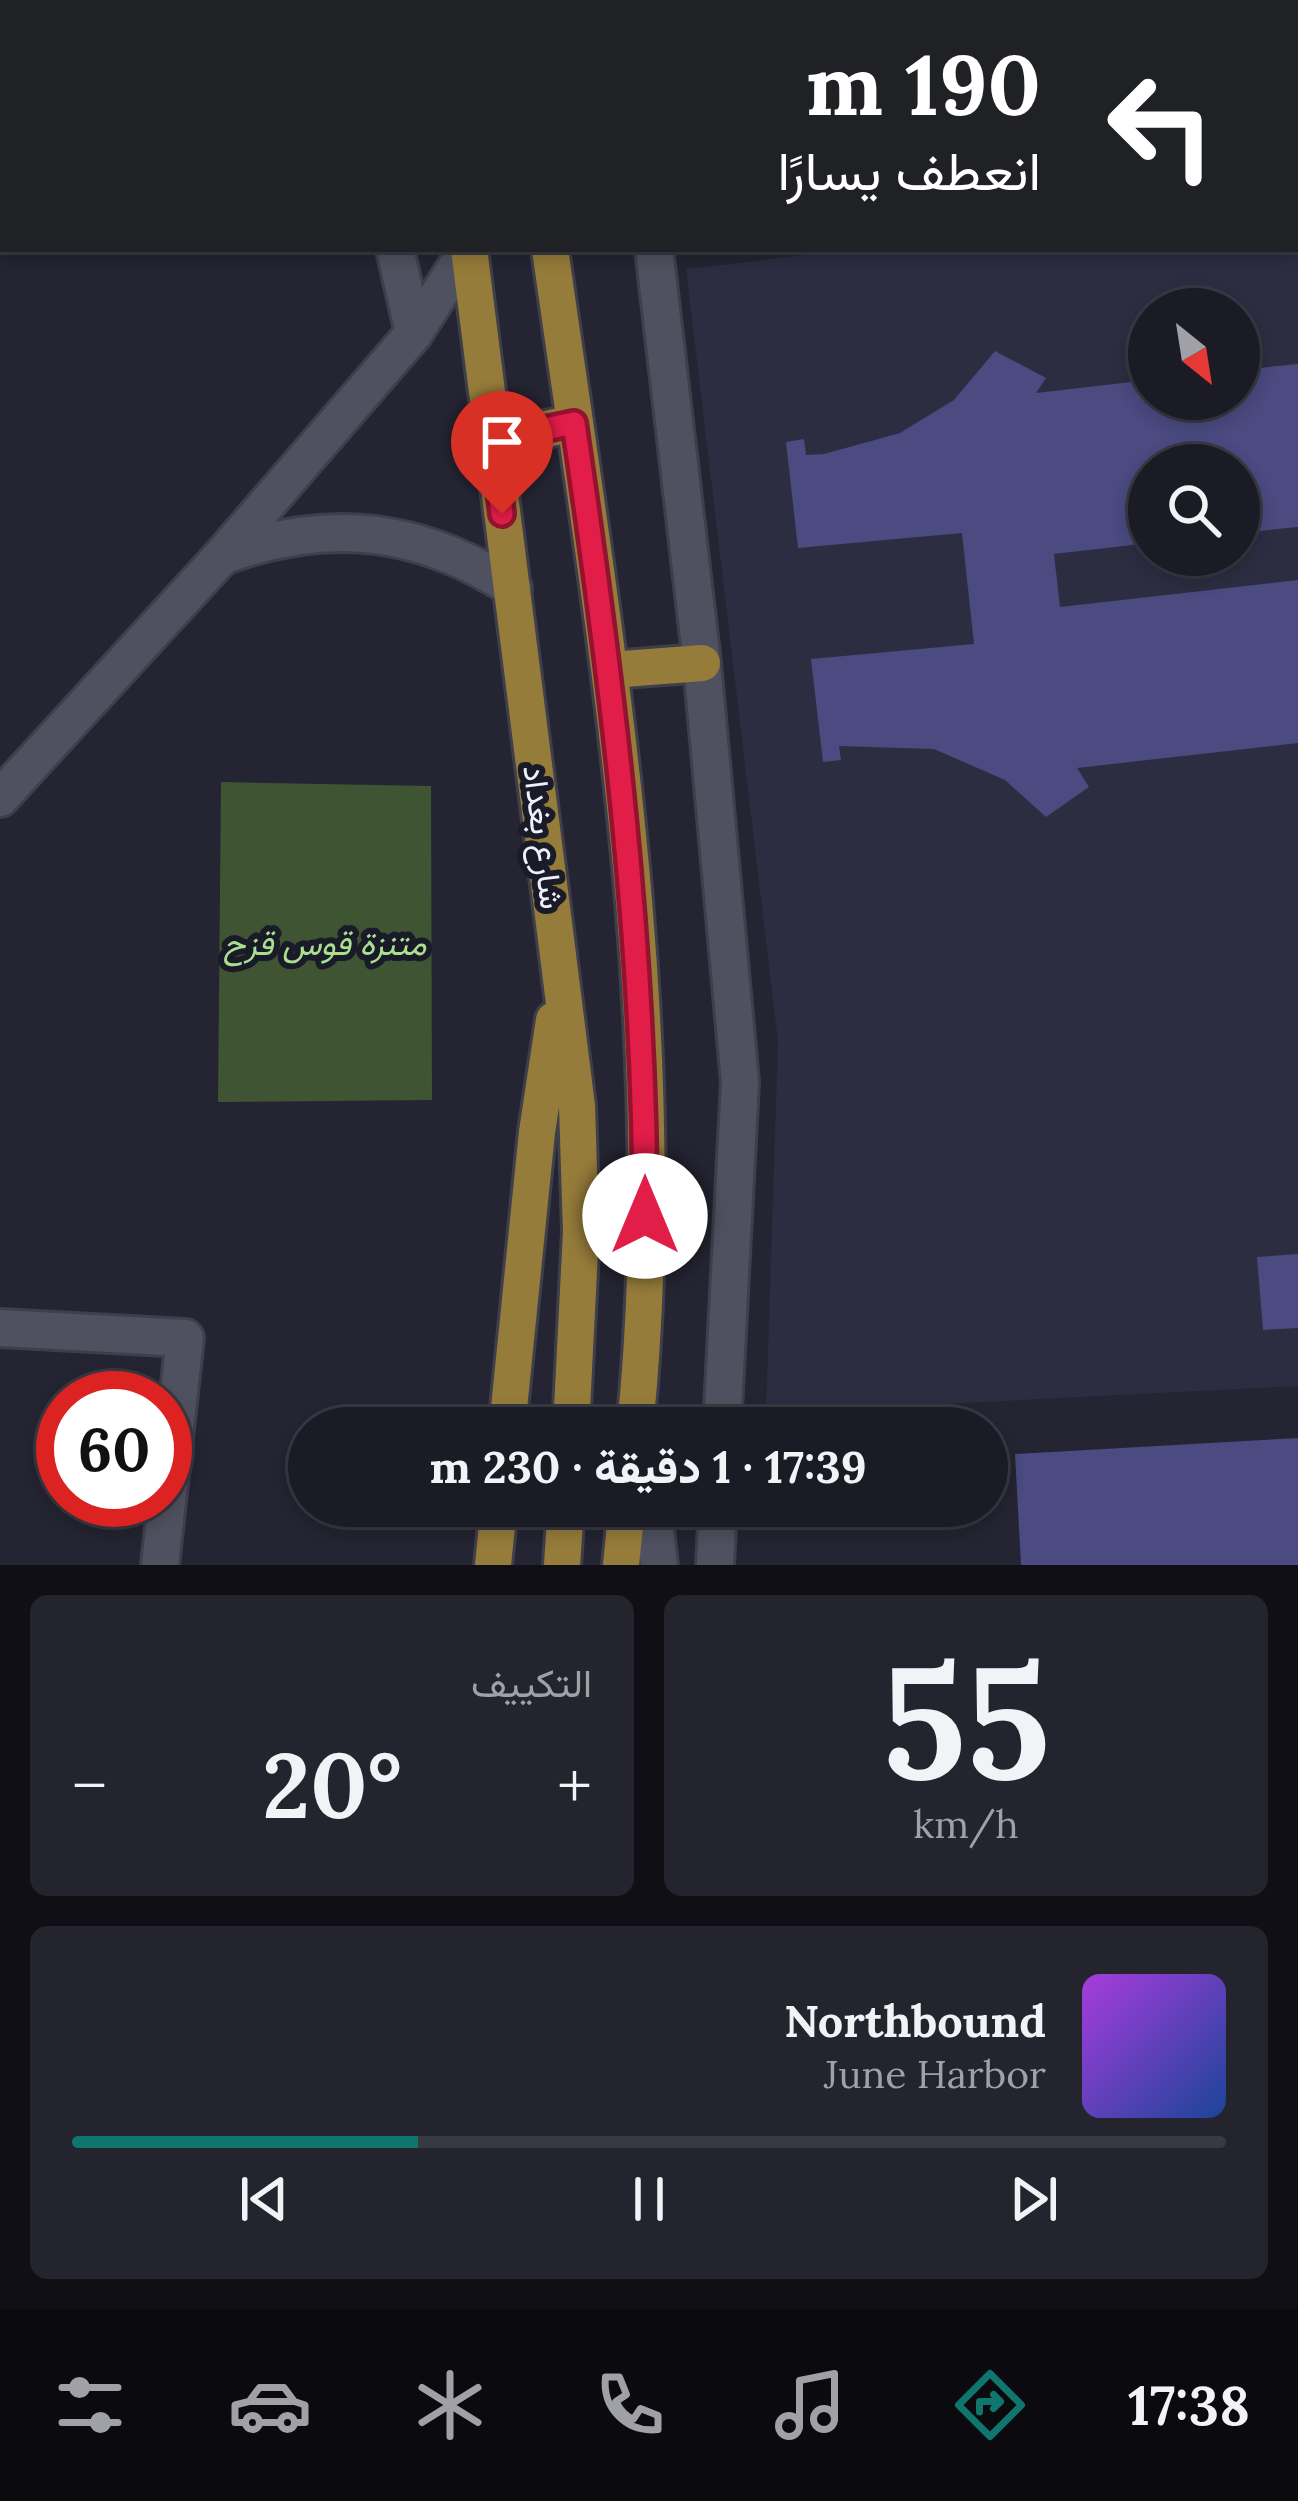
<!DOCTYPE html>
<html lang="ar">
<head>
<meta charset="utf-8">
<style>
	:root { --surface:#1b1b26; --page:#24242e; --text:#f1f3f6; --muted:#a0a1a7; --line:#393943; --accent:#0f766e }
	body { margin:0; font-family:Lora,Vazirmatn,serif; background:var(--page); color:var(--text); direction:rtl; height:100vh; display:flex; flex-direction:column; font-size:45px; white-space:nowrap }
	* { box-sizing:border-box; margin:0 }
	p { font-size:39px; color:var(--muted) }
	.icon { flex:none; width:66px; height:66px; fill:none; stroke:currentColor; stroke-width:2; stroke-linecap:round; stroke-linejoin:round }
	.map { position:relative; height:1565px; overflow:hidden; direction:ltr }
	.sheet { display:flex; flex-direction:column; gap:30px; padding:30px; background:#0f0f15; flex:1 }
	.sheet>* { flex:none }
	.hud { position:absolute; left:0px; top:0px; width:1299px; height:252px; box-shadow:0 6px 18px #0003,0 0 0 3px var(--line); direction:rtl; background:#202124; color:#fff; overflow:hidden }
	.needle { width:78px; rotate:150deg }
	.tools { position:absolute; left:1128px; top:288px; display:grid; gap:24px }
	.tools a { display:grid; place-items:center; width:132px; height:132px; border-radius:50%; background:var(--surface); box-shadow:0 6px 18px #0003,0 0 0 3px var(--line); font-size:60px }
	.speed { position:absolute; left:36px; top:1371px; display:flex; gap:24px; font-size:60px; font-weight:700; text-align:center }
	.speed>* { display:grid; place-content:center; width:156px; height:156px; border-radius:50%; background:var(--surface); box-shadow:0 6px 18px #0003,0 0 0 3px var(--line); line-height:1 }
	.speed .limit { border:18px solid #d22; background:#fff; color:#111 }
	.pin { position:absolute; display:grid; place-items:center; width:102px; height:102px; color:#fff; margin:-123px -51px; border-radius:50% 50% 50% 0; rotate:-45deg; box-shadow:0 0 12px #0007 }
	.pin .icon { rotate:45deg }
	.me { position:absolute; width:132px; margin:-66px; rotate:0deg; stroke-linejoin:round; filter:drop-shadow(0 0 9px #0008) }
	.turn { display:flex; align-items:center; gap:42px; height:252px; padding:0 60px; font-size:54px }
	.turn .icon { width:156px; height:156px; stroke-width:2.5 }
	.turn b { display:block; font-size:84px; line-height:102px }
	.big { font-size:90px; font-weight:800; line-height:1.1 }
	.sheet .tile { flex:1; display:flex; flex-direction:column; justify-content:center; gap:18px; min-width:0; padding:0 42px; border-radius:18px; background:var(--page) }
	.sheet .dial { align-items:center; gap:0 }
	.dial b { font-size:156px; line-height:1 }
	.song { display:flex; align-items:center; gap:36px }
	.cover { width:144px; height:144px; border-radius:18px; background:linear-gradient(135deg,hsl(280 70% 55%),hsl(220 70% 35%)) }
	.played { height:12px; border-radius:6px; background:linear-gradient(90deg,var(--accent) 30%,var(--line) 30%) }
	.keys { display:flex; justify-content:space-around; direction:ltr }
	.heat { display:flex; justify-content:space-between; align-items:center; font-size:66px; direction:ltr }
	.sheet .tiles { flex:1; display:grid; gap:30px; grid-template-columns:1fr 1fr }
	.tile:last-child { grid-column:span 2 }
	.trip { position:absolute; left:288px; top:1407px; width:720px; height:120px; border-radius:60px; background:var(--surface); box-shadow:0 6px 18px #0003,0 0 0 3px var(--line); font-weight:800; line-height:120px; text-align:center; direction:rtl }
	.dock { display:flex; height:192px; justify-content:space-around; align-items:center; background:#0b0b0f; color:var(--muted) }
	.dock .icon { width:84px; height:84px }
	.dock .active { color:var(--accent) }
	.dock b { font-size:54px; color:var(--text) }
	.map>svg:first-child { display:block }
</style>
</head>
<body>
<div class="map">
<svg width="1298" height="1565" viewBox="0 0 1298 1565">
	<rect width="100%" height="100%" fill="#242432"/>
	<path fill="#2c2d41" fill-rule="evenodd" d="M1092 0H1298V1386L766 1413 778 1042 686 269 858 249H1296V3ZM1149 309H1239V399H1149ZM1149 465H1239V555H1149Z"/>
	<polygon fill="#3e5432" points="221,782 431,786 432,1100 218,1102"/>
	<g fill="#4b4a81">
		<polygon points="995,351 1046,378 1036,393 1149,380 1149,399 1239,399 1239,370 1298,364 1298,527 1239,533 1239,465 1149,465 1149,543 1054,554 1060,607 1298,580 1298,743 1077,768 1089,787 1046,817 1005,780 934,749 839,746 841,760 823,762 811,659 974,644 962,533 798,548 786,442 804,439 806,455 824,454 900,433 954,400"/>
		<polygon points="1298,1254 1298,1328 1263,1330 1257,1257"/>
		<polygon points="1298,1438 1298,1565 1021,1565 1015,1454"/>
	</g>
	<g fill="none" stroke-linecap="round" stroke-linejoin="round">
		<defs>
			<g id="minor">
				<polyline points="346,0 346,3"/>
				<polyline points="628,0 628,3"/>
				<polyline points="0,185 3,184"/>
				<polyline points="395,249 414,333"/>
				<polyline points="654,249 702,663 740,1082 722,1428"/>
				<path d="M225 555C330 517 420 528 513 588"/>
				<polyline points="0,798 222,556 414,333 468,249"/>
				<polyline points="0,1328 185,1338 160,1565"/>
				<polyline points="652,1506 659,1565"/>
				<polyline points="715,1565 718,1506"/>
			</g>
			<g id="major">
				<polyline points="437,0 438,3"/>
				<polyline points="514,0 514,3"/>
				<polyline points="469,249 577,1106 581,1232 571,1428"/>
				<path d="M550 249C605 638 675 1034 635 1428"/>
				<polyline points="493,440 575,423"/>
				<polyline points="610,670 702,663"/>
				<polyline points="507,1428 537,1132 554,1020"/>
				<polyline points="493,1565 499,1506"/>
				<polyline points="562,1565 566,1506"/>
				<polyline points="621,1565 627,1506"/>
			</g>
		</defs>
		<use href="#minor" stroke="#3f3f4b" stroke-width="42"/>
		<use href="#major" stroke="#3f3f4b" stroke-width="42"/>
		<use href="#minor" stroke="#505160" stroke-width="36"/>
		<use href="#major" stroke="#967c3a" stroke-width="36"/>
	</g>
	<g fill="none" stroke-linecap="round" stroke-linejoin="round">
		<defs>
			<path id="route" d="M502 514 493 440 574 423C613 687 645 949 645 1216"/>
		</defs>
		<use href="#route" stroke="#92132f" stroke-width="30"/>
		<use href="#route" stroke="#e11d48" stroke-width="21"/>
	</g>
	<g text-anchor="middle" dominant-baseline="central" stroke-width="12" stroke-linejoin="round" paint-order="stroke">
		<g font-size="33" fill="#f0f0fa" stroke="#1a1b28">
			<text transform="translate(544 837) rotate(83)">شارع بغداد</text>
		</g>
		<g font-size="33" font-style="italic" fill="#aadf8f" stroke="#1a1b28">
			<text x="325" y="943">متنزة قوس قزح</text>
		</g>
	</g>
</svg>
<div class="tools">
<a><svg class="needle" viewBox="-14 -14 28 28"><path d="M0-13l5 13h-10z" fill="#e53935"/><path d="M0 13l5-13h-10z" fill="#a0a1a7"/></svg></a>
<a><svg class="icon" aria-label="search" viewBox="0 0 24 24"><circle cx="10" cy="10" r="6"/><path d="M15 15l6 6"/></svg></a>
</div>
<div class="speed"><div class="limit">60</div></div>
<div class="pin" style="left:502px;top:514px;background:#d93025"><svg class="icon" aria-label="arrive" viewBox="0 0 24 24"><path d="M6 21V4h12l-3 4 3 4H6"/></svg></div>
<svg class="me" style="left:645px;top:1216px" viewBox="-20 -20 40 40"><circle r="19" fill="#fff"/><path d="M0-13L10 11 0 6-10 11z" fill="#e11d48"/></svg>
<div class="trip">17:39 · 1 دقيقة · 230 m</div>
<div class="hud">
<div class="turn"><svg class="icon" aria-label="left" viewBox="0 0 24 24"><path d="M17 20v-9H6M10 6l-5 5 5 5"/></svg><div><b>190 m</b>انعطف يسارًا</div></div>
</div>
</div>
<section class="sheet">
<div class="tiles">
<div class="tile dial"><b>55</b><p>km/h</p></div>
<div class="tile"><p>التكييف</p>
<div class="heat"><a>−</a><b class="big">20°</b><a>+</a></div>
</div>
<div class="tile">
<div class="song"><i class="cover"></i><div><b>Northbound</b><p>June Harbor</p></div></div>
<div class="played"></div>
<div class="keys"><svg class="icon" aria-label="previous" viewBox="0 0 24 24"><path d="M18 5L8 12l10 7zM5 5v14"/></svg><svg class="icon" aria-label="pause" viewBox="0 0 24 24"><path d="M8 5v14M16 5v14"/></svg><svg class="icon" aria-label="next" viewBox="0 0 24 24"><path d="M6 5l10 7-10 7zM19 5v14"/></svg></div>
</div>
</div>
</section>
<nav class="dock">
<b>17:38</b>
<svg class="icon active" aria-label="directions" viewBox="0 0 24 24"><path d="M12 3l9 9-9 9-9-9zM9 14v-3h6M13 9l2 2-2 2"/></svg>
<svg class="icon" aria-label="music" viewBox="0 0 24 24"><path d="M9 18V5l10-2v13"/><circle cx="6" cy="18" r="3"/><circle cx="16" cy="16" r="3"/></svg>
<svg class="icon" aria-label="phone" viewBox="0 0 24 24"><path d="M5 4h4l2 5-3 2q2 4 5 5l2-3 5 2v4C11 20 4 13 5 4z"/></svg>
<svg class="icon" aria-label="climate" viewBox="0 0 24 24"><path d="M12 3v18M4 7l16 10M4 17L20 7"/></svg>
<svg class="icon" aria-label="car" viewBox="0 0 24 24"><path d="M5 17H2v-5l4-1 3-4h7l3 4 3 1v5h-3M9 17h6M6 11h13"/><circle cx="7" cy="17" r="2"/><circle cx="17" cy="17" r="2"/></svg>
<svg class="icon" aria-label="filters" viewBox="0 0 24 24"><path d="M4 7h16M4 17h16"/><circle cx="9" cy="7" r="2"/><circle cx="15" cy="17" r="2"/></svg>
</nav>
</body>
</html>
